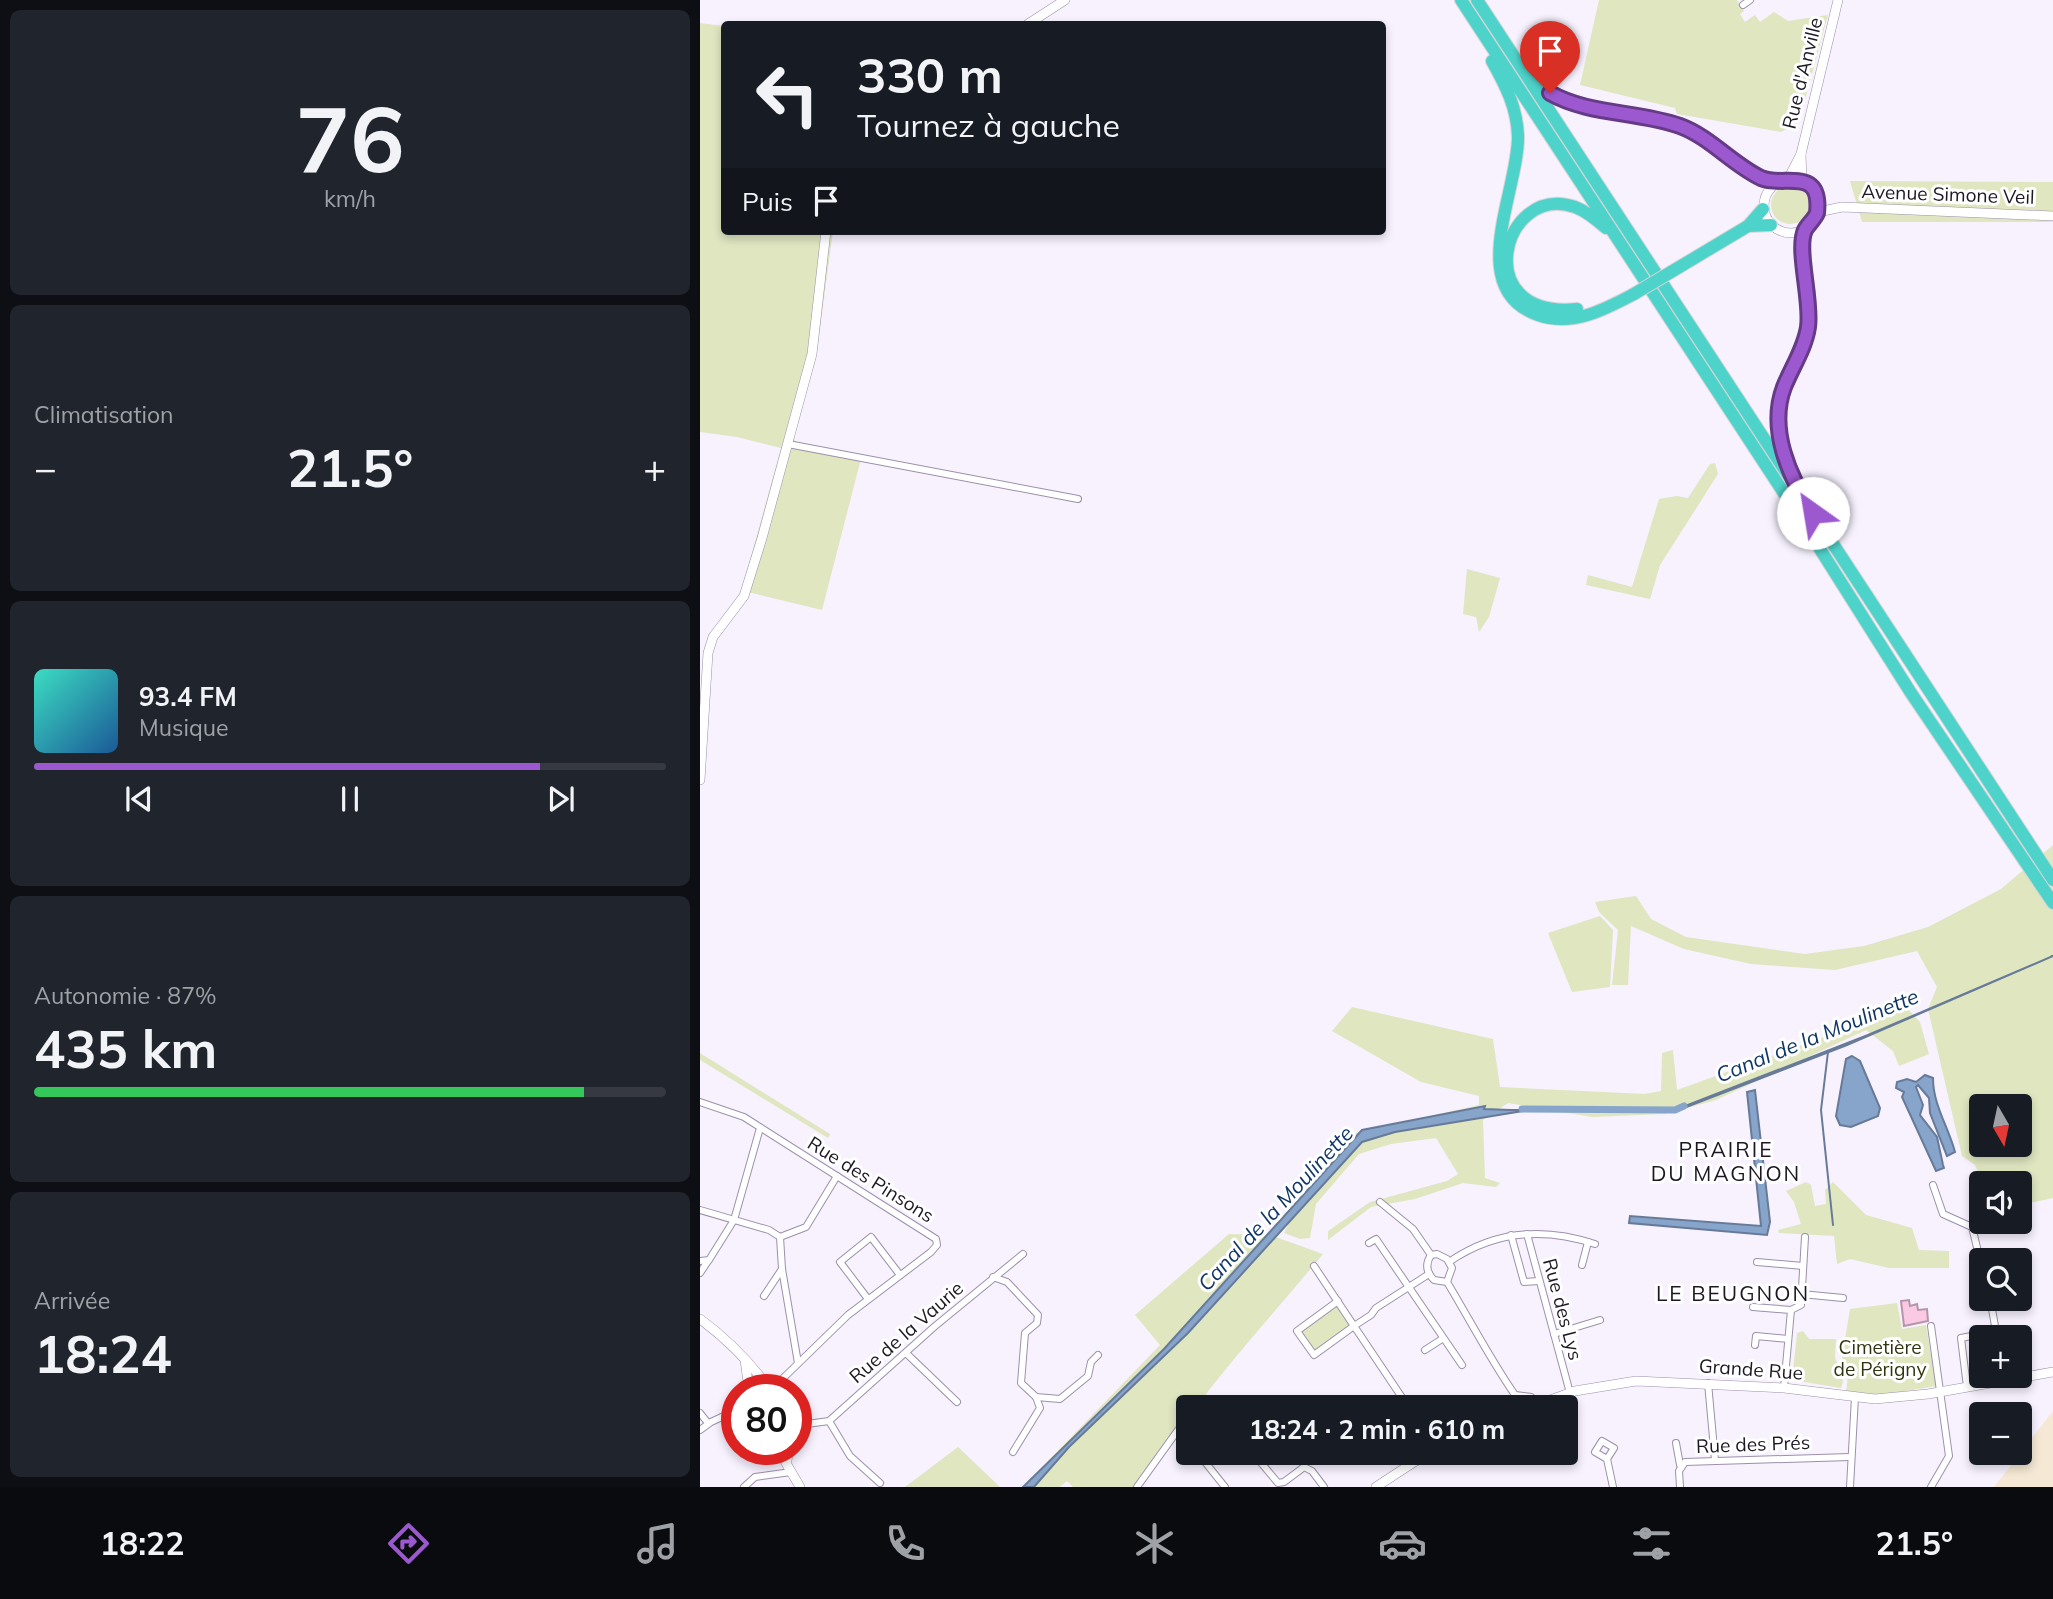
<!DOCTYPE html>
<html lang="fr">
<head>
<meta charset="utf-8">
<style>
	:root { --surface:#171b24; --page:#20242c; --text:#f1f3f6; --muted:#9ea1a6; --line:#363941; --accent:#9c59cf }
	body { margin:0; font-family:Mulish,sans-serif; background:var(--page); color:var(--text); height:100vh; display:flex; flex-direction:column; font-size:26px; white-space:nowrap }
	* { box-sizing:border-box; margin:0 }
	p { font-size:23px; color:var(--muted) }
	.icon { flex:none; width:38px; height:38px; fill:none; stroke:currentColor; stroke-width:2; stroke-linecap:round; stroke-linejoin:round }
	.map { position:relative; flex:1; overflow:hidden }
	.side { display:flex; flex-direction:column; gap:10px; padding:10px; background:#0d0f14; width:700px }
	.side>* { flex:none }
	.guide { position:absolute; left:21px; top:21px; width:665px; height:214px; border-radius:7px; box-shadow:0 4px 10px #0003; background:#171b24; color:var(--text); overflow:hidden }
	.needle { width:46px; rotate:171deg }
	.buttons { position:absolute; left:1269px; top:1094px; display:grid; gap:14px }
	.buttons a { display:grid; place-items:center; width:63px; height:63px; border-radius:7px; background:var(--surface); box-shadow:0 4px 10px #0003; font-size:35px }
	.speed { position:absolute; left:21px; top:1374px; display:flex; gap:14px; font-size:35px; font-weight:700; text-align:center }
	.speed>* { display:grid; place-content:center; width:91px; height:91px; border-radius:50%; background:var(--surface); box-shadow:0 4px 10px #0003; line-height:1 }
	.speed .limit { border:10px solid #d22; background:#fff; color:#111 }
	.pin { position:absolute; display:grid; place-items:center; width:60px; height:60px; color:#fff; margin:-72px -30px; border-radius:50% 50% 50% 0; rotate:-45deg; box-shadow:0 0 7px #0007 }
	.pin .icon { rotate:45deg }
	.me { position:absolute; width:77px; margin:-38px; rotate:328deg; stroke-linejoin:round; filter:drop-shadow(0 0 5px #0008) }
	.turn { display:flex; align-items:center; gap:24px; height:147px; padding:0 21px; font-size:32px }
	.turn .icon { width:91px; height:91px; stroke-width:2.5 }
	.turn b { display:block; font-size:49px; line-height:60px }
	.then { display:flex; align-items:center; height:66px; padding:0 21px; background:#0003; gap:14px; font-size:26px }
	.big { font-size:52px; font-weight:700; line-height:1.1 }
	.side .tile { flex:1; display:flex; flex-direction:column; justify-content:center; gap:10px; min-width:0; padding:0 24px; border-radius:10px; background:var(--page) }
	.side .dial { align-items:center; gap:0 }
	.dial b { font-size:91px; line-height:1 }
	.song { display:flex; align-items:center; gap:21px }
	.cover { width:84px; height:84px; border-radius:10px; background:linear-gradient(135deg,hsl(170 70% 55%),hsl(210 70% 35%)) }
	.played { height:7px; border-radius:4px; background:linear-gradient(90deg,var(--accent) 80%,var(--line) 80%) }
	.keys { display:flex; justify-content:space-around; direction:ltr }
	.heat { display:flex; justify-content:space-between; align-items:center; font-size:38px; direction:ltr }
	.charge { height:10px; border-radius:5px; background:linear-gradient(90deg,#34c759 87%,var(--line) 0) }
	.trip { position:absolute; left:476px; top:1395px; width:402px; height:70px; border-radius:7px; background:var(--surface); box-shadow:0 4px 10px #0003; font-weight:700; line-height:70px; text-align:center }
	.dock { display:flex; height:112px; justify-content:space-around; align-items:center; background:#090b0e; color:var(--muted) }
	.dock .icon { width:49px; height:49px }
	.dock .current { color:var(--accent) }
	.dock b { font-size:32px; color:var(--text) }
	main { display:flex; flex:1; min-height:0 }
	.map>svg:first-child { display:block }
</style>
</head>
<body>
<main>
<section class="side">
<div class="tile dial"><b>76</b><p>km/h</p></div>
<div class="tile"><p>Climatisation</p>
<div class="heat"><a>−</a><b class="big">21.5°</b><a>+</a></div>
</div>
<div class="tile">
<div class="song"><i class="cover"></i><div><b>93.4 FM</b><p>Musique</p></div></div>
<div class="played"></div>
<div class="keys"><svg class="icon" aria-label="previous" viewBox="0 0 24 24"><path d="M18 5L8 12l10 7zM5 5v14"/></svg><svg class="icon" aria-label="pause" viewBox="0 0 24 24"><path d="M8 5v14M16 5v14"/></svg><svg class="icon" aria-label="next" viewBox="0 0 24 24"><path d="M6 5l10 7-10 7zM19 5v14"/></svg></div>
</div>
<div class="tile"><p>Autonomie · 87%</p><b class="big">435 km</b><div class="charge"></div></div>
<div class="tile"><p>Arrivée</p><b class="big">18:24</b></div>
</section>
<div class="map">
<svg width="1353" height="1487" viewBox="0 0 1353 1487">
	<rect width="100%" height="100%" fill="#f7f2fe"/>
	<polygon fill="#f5e9d5" points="1353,1411 1353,1487 1294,1487"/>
	<g fill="#dfe6c0" fill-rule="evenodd">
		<polygon points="899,0 1037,0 1044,11 1040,14 1045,22 1055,15 1060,22 1074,12 1088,21 1128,15 1099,122 1081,132 977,114 975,108 880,85"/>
		<polygon points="0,23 24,26 24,231 133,231 117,351 93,436 96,444 162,455 122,610 52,593 41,593 81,448 37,437 0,432"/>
		<polygon points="1150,181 1353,182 1353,222 1162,222"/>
		<circle cx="1090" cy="205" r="19"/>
		<polygon points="1015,463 1018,474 960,565 950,599 886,585 888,575 932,587 959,499 977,496 988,498 1010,464"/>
		<polygon points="767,569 800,578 789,617 779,632 776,617 763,614"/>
		<path d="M1353 845V1198L1320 1205V1183H1283L1275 1165 1262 1156 1228 1009 1237 987 1217 951 1135 970 1051 964 984 949 931 926 928 985H912L918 930 899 912 895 902 936 896 951 919 986 937 1105 954 1164 946 1228 927 1301 889ZM1281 1106H1320V1144H1281Z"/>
		<polygon points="900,916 913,930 910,987 872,992 848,933"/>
		<polygon points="652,1007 793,1039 800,1087 945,1094 961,1091 962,1053 973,1050 977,1090 1206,1007 1220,1022 1229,1054 1199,1066 1193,1051 1166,1030 1016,1100 965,1114 892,1117 808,1103 783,1120 785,1178 800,1183 796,1187 763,1183 715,1199 671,1207 628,1240 628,1231 670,1202 747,1181 758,1174 736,1138 691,1144 659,1154 616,1204 610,1238 600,1239 584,1233 615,1173 647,1135 779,1105 779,1096 721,1082 632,1031"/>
		<polygon points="0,1053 130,1134 130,1135 128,1138 0,1060"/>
		<polygon points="1106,1182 1111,1185 1115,1206 1126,1204 1125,1190 1133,1182 1166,1215 1212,1228 1219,1250 1249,1251 1249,1268 1189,1268 1150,1259 1137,1264 1134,1236 1079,1233 1078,1230 1101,1224 1094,1202 1086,1191"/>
		<path d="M529 1234 570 1235 623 1254C581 1305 536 1354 496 1407H488V1417L438 1487H373L367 1481 360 1487H323L460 1345 435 1315Z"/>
		<polygon points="638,1301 654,1326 614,1355 597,1331"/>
		<polygon points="1197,1303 1202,1329 1226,1325 1236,1386 1182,1395 1146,1392 1148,1376 1142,1358 1150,1309"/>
		<polygon points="1103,1331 1109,1339 1136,1339 1135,1357 1143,1381 1141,1388 1092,1380 1097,1333"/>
		<polygon points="258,1447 300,1487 205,1487"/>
	</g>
	<g fill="#87a4cb" stroke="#677a98" stroke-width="2">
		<polygon points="1353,956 1147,1045 976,1111 823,1111 695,1132 662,1142 488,1333 369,1447 334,1487 323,1487 464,1349 662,1130 785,1106 784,1109 811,1110 975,1110 1168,1035"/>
		<polygon points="1152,1056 1160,1061 1180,1108 1178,1116 1151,1127 1140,1125 1136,1116 1146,1059"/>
		<path d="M1225 1075 1233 1078C1233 1105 1248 1126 1255 1152L1247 1156 1230 1113 1229 1098 1218 1085 1216 1087 1223 1105 1220 1115 1237 1137 1243 1165 1244 1168 1236 1171 1202 1097 1204 1092 1196 1088 1197 1082 1207 1079 1216 1082Z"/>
		<polygon points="1055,1090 1070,1222 1067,1235 929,1223 930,1216 1061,1226 1047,1092"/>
	</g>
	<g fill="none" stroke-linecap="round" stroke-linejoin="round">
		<polyline stroke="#677a98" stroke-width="2" points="1128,1052 1121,1110 1133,1225"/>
		<polyline stroke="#87a4cb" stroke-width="7" points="822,1109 975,1110 984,1106"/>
	</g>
	<polygon fill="#fac9e4" stroke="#b496a7" stroke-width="2" points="1209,1300 1210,1306 1217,1304 1218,1310 1227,1309 1228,1321 1204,1326 1201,1301"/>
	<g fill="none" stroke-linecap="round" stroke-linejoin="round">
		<defs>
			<g id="street">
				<polyline points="1043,5 1050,0"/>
				<polyline points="88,444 378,499"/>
				<polyline points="0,1102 44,1117 236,1239 237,1245 231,1252 148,1315 72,1389"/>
				<polyline points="1233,1185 1243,1214 1272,1227 1281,1264"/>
				<polyline points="680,1202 713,1229 731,1255"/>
				<polyline points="0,1210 69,1230 80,1237 82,1269 98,1363"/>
				<polyline points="827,1234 870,1393"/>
				<polyline points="811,1235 824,1282 839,1281"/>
				<polyline points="80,1237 106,1227 137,1176"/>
				<polyline points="669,1243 676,1239 762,1365"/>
				<path d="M737 1254 747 1259 752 1268 747 1282 734 1280C726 1272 725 1264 731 1255Z"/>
				<polyline points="0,1261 9,1260 34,1220 60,1128"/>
				<path d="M749 1262C794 1231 844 1227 895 1244"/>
				<polyline points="1057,1262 1103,1266"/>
				<polyline points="882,1265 888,1242"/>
				<polyline points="614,1266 654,1326 614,1355 597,1331 638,1301"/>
				<polyline points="0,1273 8,1261"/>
				<polyline points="293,1277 307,1282 338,1315 337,1323 325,1333 321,1383 336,1397 340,1408 313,1452"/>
				<path d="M747 1282C770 1320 790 1359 815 1395L831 1397"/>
				<polyline points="1101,1294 1143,1298"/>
				<polyline points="64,1296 82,1269"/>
				<polyline points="168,1299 140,1262 171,1237 200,1275"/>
				<polyline points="1053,1307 1091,1310"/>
				<polyline points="1231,1326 1249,1456 1231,1487"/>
				<polyline points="854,1334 900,1320"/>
				<polyline points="1055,1345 1056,1336 1088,1339"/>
				<polyline points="725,1350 742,1339"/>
				<polyline points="206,1353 257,1402"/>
				<polyline points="1008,1383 1015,1460"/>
				<polyline points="1267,1387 1261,1338 1287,1333 1295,1326 1290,1298"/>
				<polyline points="1084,1388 1091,1310 1101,1305 1105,1237"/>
				<polyline points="815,1395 816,1407"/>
				<polyline points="336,1397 360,1399 388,1376 391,1362 398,1355"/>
				<polyline points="700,1407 703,1399 654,1326 671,1315 676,1308 729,1274"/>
				<polyline points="0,1413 8,1423"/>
				<polyline points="129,1421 150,1456 180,1483"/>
				<polyline points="107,1424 129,1421 234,1327 323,1254"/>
				<polyline points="0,1430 11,1422 37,1410"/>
				<polyline points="976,1443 980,1465"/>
				<polyline points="497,1452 525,1487"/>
				<polyline points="552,1452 578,1483 584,1482 604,1467 612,1471 624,1487"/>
				<polyline points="907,1459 895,1452 902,1441 914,1448 907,1459 913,1487"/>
				<polyline points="44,1487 55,1477 91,1472"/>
				<polyline points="437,1487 478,1430 488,1442"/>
				<polyline points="980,1487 979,1471 985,1462 1150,1457"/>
				<polyline points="1150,1487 1155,1397"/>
			</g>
			<g id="secondary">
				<polyline points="328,24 365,0"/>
				<circle cx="1091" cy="206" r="27"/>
				<polyline points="1088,179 1101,154"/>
				<polyline points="1102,181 1101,154 1138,0"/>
				<polyline points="1118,212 1142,207 1353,216"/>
				<polyline points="0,780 8,653 13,637 44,596 62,538 112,354 126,231"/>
				<path d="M0 1319C26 1338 46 1358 66 1384"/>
				<polyline points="45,1360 49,1389"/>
				<polyline points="831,1407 875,1391 936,1381 1084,1388 1175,1399 1228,1394 1353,1372"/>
				<path d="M96 1412C109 1418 110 1432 96 1439"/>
				<polyline points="90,1449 86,1463 100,1487"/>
				<polyline points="676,1487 714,1462 733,1452"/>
			</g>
			<g id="highway">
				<polyline points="761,0 1101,519 1211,693 1353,903"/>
				<polyline points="777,0 1353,880"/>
				<path d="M792 61C806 86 817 108 818 136 819 190 764 289 838 315 872 327 904 310 934 294"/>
				<path d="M834 80C875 118 938 108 988 130 1018 143 1043 176 1077 182"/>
				<polyline points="1048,226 1071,225"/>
				<polyline points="971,272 1048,226 1063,209"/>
				<path d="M877 309C768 320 801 182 875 207 886 211 897 220 906 228"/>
				<path d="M1090 470C1075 426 1075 408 1093 366 1099 353 1106 340 1108 326 1113 294 1101 262 1105 230"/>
			</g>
		</defs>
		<use href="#street" stroke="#9c90ab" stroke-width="8"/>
		<use href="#secondary" stroke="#9c90ab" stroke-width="10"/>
		<use href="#highway" stroke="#d6d5d7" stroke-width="14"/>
		<use href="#street" stroke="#fff" stroke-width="6"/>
		<use href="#secondary" stroke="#fff" stroke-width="9"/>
		<use href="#highway" stroke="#4ed3cb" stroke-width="12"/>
		<defs>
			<polyline id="highway-bridge" points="934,294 971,272"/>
		</defs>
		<use href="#highway-bridge" stroke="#d6d5d7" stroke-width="14" stroke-linecap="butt"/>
		<use href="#highway-bridge" stroke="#4ed3cb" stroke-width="12"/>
	</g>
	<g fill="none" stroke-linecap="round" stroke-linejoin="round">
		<defs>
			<path id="route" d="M850 93C888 115 938 111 980 126 1010 137 1032 164 1061 178 1083 188 1122 165 1117 213 1114 220 1108 224 1105 230 1096 249 1112 301 1108 327 1105 348 1092 367 1084 387 1068 429 1089 477 1113 513"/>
		</defs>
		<use href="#route" stroke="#653a87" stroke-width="18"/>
		<use href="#route" stroke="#9c59cf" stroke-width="12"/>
	</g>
	<g text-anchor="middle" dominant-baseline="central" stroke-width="6" stroke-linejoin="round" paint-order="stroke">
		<g font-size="19" fill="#1c1722" stroke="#fff">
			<text transform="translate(1102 73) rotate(-76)">Rue d'Anville</text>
			<text transform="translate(1248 194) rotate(2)">Avenue Simone Veil</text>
			<text transform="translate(171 1179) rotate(32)">Rue des Pinsons</text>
			<text transform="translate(863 1309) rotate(75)">Rue des Lys</text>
			<text transform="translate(206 1332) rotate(-41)">Rue de la Vaurie</text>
			<text transform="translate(1051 1369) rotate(4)">Grande Rue</text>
			<text transform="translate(1053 1444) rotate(-2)">Rue des Prés</text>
		</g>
		<g font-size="19" fill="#31350f" stroke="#fff">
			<text x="1180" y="1347">Cimetière<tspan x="1180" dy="22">de Périgny</tspan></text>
		</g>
		<g font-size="21" font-style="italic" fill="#103667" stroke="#fff">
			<text transform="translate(1117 1035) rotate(-22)">Canal de la Moulinette</text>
			<text transform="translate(575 1208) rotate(-47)">Canal de la Moulinette</text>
		</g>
		<g font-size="21" letter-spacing="2" fill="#1c1722" stroke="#fff">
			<text x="1026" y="1149">PRAIRIE<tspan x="1026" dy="24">DU MAGNON</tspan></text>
			<text x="1033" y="1293">LE BEUGNON</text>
		</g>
	</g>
</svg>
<div class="buttons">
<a><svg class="needle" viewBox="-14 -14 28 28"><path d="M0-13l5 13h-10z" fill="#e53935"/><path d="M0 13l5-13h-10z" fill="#9ea1a6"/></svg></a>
<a><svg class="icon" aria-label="sound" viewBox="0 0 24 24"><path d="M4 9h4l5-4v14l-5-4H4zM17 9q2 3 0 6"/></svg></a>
<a><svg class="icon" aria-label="search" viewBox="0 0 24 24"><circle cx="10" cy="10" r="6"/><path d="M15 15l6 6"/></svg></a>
<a>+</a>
<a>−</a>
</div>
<div class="speed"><div class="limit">80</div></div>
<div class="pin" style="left:850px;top:93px;background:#d93025"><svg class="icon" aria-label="arrive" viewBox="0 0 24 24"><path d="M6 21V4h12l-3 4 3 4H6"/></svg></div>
<svg class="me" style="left:1113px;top:513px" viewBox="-20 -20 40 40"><circle r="19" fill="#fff"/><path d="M0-13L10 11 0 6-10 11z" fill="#9c59cf"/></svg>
<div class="trip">18:24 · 2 min · 610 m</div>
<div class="guide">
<div class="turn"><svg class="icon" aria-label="left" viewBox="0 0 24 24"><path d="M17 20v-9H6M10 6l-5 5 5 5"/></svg><div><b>330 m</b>Tournez à gauche</div></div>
<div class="then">Puis<svg class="icon" aria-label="arrive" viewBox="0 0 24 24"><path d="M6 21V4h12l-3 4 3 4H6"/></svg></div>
</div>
</div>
</main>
<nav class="dock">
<b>18:22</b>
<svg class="icon current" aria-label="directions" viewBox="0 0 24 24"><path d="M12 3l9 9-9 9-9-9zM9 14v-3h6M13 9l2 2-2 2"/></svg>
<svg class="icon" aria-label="music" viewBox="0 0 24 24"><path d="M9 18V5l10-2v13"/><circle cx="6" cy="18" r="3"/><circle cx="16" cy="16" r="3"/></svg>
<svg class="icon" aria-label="phone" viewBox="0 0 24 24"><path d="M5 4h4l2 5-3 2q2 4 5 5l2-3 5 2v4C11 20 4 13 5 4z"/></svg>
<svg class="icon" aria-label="climate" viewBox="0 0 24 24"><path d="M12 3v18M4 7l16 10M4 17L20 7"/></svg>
<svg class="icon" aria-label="car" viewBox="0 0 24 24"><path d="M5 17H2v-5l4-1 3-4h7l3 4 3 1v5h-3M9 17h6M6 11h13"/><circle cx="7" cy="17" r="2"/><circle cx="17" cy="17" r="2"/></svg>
<svg class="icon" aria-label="filters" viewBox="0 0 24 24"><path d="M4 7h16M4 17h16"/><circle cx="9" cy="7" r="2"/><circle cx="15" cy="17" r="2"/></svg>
<b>21.5°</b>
</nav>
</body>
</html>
